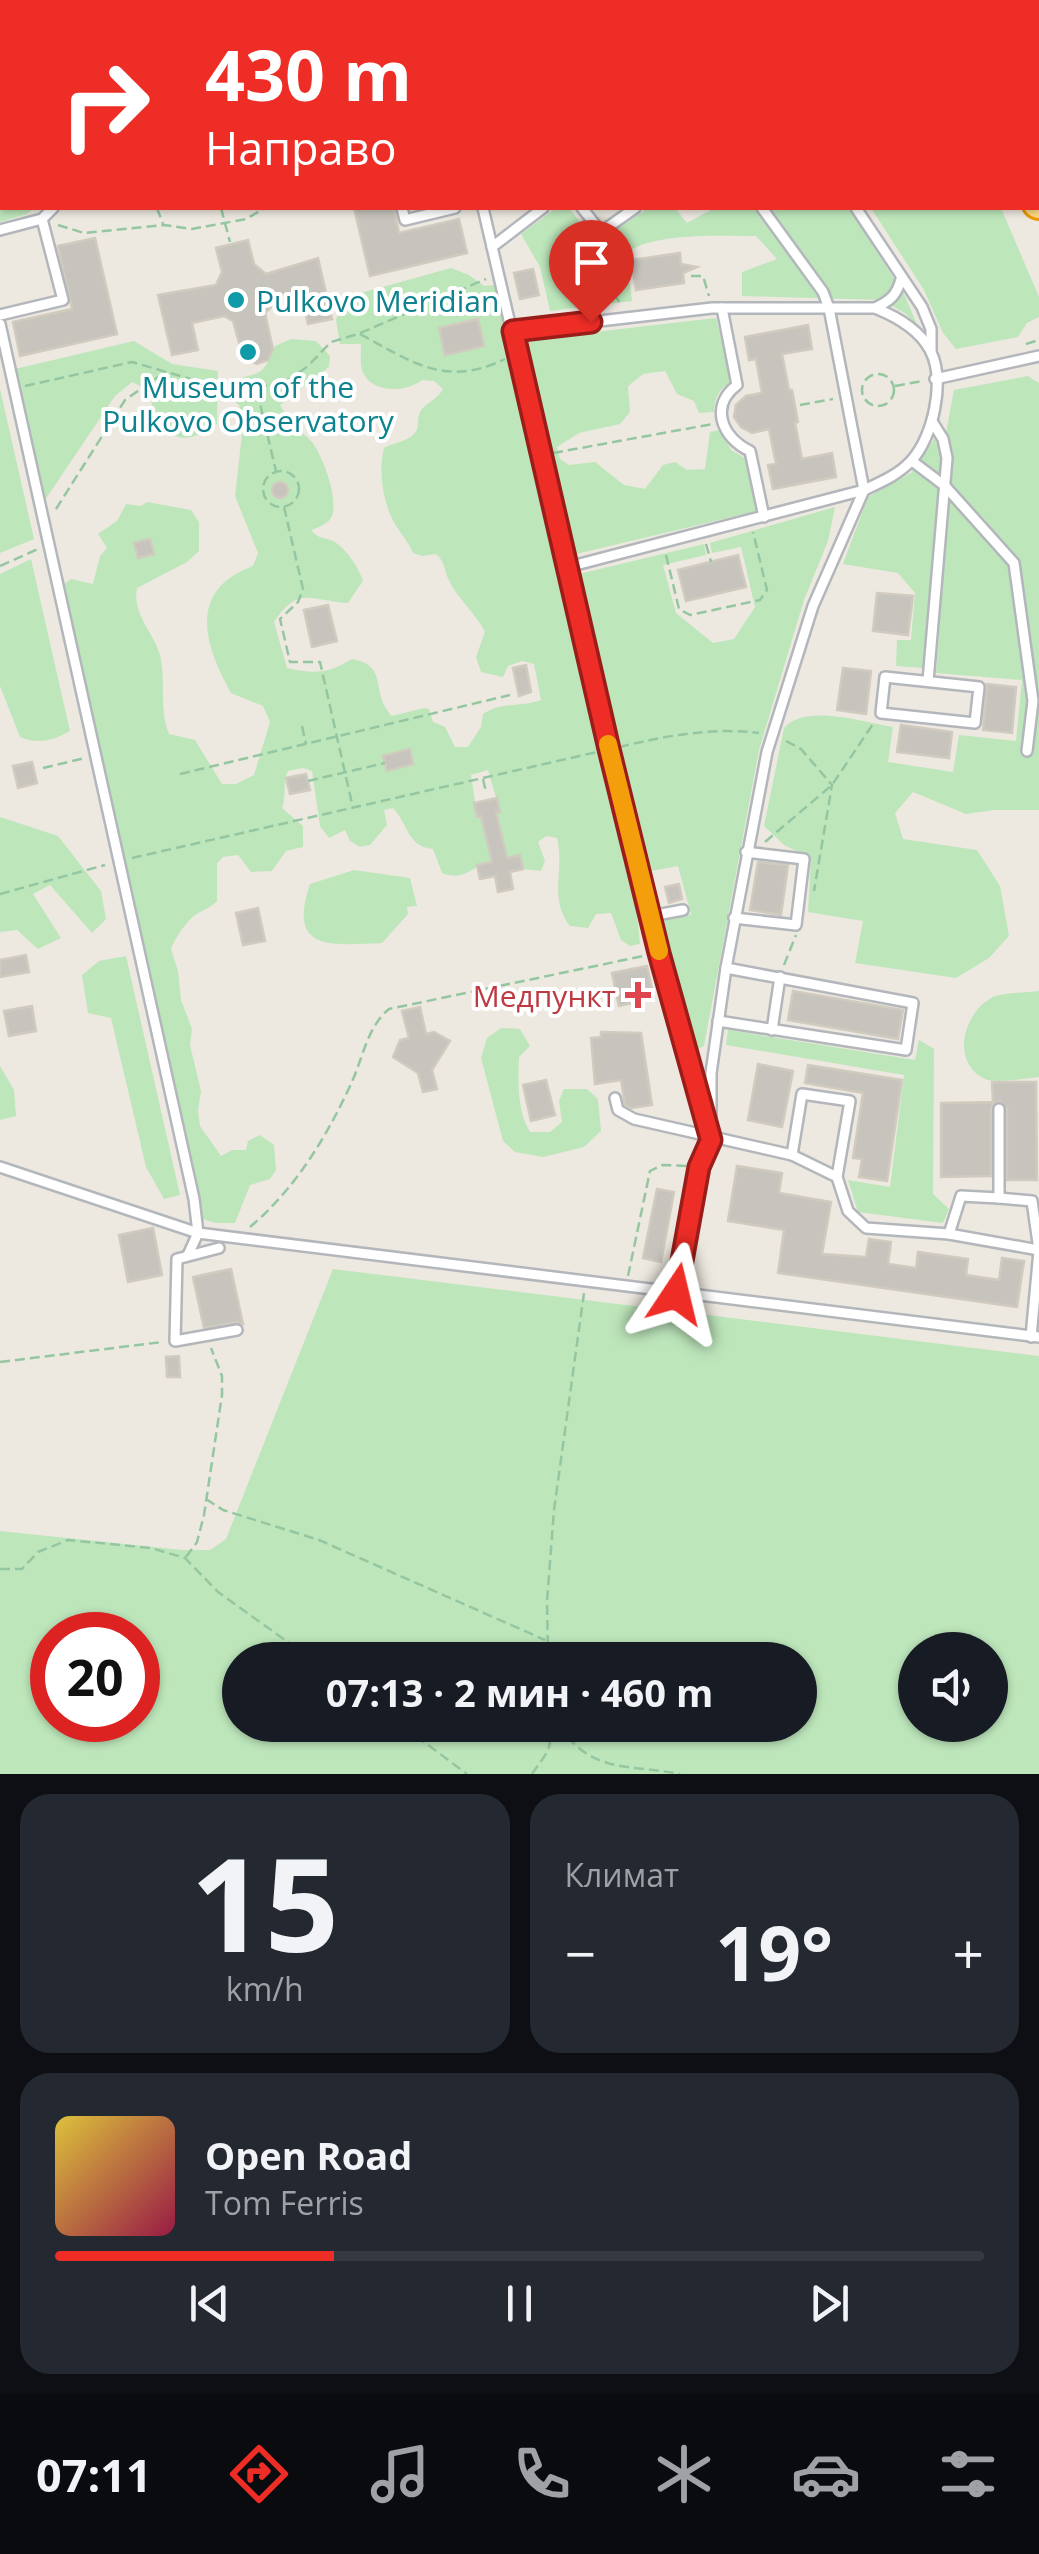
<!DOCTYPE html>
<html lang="ru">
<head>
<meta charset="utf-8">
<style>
	:root { --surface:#171b24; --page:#242831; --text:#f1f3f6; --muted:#9ea1a6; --line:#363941; --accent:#ed2d26 }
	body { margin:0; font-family:"Open Sans",sans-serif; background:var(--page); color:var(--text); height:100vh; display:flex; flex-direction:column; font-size:38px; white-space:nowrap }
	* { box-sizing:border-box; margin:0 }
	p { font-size:32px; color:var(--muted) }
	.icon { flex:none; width:55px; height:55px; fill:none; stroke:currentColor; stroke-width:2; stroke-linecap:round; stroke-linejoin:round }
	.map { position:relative; height:1774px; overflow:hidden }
	.drawer { display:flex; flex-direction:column; gap:20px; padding:20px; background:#0d0f14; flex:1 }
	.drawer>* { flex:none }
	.hud { position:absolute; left:0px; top:0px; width:1040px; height:210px; box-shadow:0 2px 8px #0004; background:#ed2d26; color:#fff; overflow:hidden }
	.buttons { position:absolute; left:898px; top:1632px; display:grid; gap:20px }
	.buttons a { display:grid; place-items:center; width:110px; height:110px; border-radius:50%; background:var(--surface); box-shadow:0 2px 8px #0004; font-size:50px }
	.speed { position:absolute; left:30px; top:1612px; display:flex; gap:20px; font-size:50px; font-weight:700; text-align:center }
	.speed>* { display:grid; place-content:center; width:130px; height:130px; border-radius:50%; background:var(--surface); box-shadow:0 2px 8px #0004; line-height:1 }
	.speed .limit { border:15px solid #d22; background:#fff; color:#111 }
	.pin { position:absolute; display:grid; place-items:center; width:85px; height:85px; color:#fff; margin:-102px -42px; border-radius:50% 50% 50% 0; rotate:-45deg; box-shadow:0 0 10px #0007 }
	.pin .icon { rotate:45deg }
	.me { position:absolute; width:110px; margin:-55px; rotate:10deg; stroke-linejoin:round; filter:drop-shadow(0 0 8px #0008) }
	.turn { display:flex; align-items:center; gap:35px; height:210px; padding:0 40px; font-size:45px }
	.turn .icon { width:130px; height:130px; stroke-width:2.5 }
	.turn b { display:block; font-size:70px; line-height:85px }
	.big { font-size:75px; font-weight:700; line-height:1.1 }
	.drawer .card { flex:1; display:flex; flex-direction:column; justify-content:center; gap:15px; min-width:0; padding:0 35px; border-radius:30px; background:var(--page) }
	.drawer .dial { align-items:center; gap:0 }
	.dial b { font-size:130px; line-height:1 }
	.song { display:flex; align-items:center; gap:30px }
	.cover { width:120px; height:120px; border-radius:15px; background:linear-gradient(135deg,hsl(50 70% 55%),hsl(340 70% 35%)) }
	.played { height:10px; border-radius:5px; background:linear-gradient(90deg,var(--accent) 30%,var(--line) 30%) }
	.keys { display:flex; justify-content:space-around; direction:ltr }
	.heat { display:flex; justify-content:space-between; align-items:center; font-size:55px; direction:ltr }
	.drawer .tiles { flex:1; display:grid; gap:20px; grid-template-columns:1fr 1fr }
	.card:last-child { grid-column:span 2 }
	.trip { position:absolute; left:222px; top:1642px; width:595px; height:100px; border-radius:50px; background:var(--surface); box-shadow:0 2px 8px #0004; font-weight:700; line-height:100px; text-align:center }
	.tab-bar { display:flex; height:160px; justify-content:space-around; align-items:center; background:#090b0e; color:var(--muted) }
	.tab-bar .icon { width:70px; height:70px }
	.tab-bar .active { color:var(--accent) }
	.tab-bar b { font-size:45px; color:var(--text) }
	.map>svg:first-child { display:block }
</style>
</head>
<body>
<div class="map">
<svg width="1039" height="1774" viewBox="0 0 1039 1774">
	<rect width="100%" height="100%" fill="#ede9e0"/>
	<g fill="#bde6bb" fill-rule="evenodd">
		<polygon points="0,0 120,2 2,2 2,208 34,208 27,214 0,222"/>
		<polygon points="218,0 656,0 218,2"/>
		<path d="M556 208H569L597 243 648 208H675L687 223 714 208H849L905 296 918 327 906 314 882 300 742 296V272L777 259 756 236C722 236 650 232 626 254L632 301 550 311 540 267 521 234Z"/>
		<polygon points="871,208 1001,208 1039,297 1039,317 1027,323 1018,337 956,349 943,333 924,290"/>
		<path d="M451 268 469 275 484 286 494 285 637 914 640 944 630 946 621 940 611 913 596 914 588 928 570 926C548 898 565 870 557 838L546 836 538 842 545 861 541 871 523 869 520 855 507 858 496 812 500 811 488 770 471 775 477 816H481L492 862C471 866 464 882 442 873L433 849C407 847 408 823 393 808L384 810 387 825 370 845 360 847 350 841 345 830 329 838 320 826 312 771 303 768 288 771C282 784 287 795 282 808L303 826V847L286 851 272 871 251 872 238 855 223 857 217 863V901C210 908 203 910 195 915 186 922 175 938 171 949L178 971 181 1000 192 1029 190 1045 201 1091 198 1111 200 1126 221 1156 232 1150H246L248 1141 260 1135 274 1145 276 1170 270 1179 250 1185 235 1223H215L203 1219 199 1207 57 600 63 585 71 579 93 584 100 556 107 548 98 534 117 521 126 504 141 506 147 502 191 510 199 522V551L187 562 137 588C132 614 153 631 160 655 166 680 159 709 169 734L195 740 222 784H236L254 775 270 722 263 706 231 693C203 643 188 590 253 566L258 553 235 496 243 425 239 405 228 396 231 381C263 371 262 377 275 346L291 339 316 341 330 356 329 367 280 405C289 421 300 430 311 441 323 455 340 502 331 518 326 525 319 527 311 530 319 539 323 537 333 541 345 547 359 568 363 581L348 603C310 601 299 585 274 622L287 668C314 674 328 674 352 659 390 666 369 692 392 716L424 708 429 709 433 722 445 727 455 747H468L481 727 483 714C501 701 519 708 541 700L534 664 522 661 508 666 503 677 481 672 476 657 485 632C475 612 456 598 447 576 444 567 444 561 436 554L422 556 413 553C408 541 401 534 395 524 383 504 378 470 384 448 393 443 407 441 413 435 421 428 416 420 420 412 426 402 437 400 443 389L434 381 422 380C406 393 370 394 362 370 360 363 361 351 361 344H340L336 320 343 298Z"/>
		<path d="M716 318 731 382C718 390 715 397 714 412L699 413 694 401 677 394 665 371 643 374 628 386 630 412 620 424 579 433 557 447 560 459 569 465 595 462 624 485 645 489 663 465 675 462 687 470 705 469 710 432 720 430 731 450 745 458 757 511 576 554 525 340Z"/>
		<path d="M134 341 172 364 218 371 217 424C179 453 156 433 149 391L132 382 115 396 43 503 15 369Z"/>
		<path d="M1028 376 1039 383V810H994L966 814 913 792 895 813 903 839 977 850 1000 886 1009 936 989 958 956 978 855 963 863 921 808 912 811 858 784 845 764 826 784 728C805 703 863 722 893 727L888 762 953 772 959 735 1016 741 1022 680 936 673 952 460 946 433 954 390Z"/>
		<polygon points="0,389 34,539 0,553"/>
		<polygon points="935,438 942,460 923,668 896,666 897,640 911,640 915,593 898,573 843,564 868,497 911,473"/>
		<polygon points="835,507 828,541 804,600 759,750 704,1046 696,1050 691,1046 662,921 691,914 678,866 651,871 579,574 704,544 706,555 663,565 676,613 713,643 734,639 755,607 741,547 712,553 710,543"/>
		<path d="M31 559 70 731C54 740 38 745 20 737L0 686V574Z"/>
		<polygon points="0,817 58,836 101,891 106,919 92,933 50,885 33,894 61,938 38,949 17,930 0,932"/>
		<path d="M354 870 410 878 417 906 407 907 408 914 382 943C331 945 287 952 310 884Z"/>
		<polygon points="126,956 180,1195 164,1199 146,1167 111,1018 88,1013 82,975 99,961"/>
		<path d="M1039 991V1077C1024 1078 998 1084 985 1079 950 1063 963 1012 993 997 1005 992 1026 993 1039 991Z"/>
		<path d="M501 1028 520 1029 530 1046 519 1057C518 1081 517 1111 530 1132H550L562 1122 559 1101 564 1089H587L598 1099 601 1131 584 1147 543 1157 515 1152 503 1141 481 1058 487 1038Z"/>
		<polygon points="728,1030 915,1060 919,1040 934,1049 933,1194 949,1209 943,1223 858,1212 848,1180 890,1187 904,1075 726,1045"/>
		<polygon points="0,1066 14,1090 16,1116 0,1120"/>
		<path d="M333 1269 1039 1356V1774H0V1531L182 1550H210L226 1539ZM52 1635H138V1720H52ZM915 1650H990V1725H915ZM240 1660H800V1725H240Z"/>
	</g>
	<g fill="#c7c4bd" stroke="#d1cbbf" stroke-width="2.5">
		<polygon points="354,208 394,208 399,233 459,219 467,253 370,276"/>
		<polygon points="95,238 117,334 20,356 13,322 72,309 58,246"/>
		<polygon points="248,240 254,264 266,274 318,258 332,319 308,324 302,298 273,305 265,313 273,349 268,360 257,364 243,357 233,321 224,316 192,323 198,350 172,355 158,295 216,285 222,272 216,248"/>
		<polygon points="680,253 681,264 697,267 683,273 684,283 636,290 631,260"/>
		<polygon points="533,269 539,295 520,299 514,273"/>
		<polygon points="478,319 484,346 445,355 439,328"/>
		<polygon points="808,325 812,349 782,354 789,390 792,390 798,422 795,423 802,459 832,453 836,477 773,489 768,465 776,464 769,429 752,433 741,427 734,417 736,405 746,396 762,393 756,359 749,360 745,337"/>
		<circle cx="280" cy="490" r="8"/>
		<polygon points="150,539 154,554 138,558 134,543"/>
		<polygon points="738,555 746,587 686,601 678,570"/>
		<polygon points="877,593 913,596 908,635 873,631"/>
		<polygon points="328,605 337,641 312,647 304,610"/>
		<polygon points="526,665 531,692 519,696 513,668"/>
		<polygon points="843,668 871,671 866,714 837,710"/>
		<polygon points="987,684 1016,687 1012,733 983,730"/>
		<polygon points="901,725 952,732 949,758 897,752"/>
		<polygon points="410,749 413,764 387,771 383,756"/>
		<polygon points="32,762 37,783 18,788 13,766"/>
		<polygon points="306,774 310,790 290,794 286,778"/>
		<polygon points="497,798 500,812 496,812 507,858 520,855 523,869 510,872 513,889 498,892 495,876 480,879 477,865 492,862 481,816 477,817 474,803"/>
		<polygon points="758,862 788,865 781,915 750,910"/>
		<polygon points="679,884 682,899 669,903 665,887"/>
		<polygon points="258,908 265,941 243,945 236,913"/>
		<polygon points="26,955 29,972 0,977 0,960"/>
		<polygon points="647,966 654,998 619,1006 612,973"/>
		<polygon points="793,991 903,1010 898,1039 788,1020"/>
		<polygon points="32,1006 36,1031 9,1036 4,1011"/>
		<polygon points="420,1007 426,1034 434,1032 450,1041 432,1070 437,1089 423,1092 418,1073 393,1057 400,1040 409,1038 402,1011"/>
		<polygon points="601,1032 641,1033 652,1105 631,1108 625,1105 621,1080 595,1084 591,1038 601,1037"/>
		<polygon points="758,1064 793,1071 782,1127 748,1120"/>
		<polygon points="808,1065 902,1080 887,1181 859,1177 862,1159 853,1158 863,1093 805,1083"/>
		<polygon points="546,1080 555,1115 531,1121 523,1085"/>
		<polygon points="992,1082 1036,1082 1037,1180 1007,1180 1007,1109 1000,1101 994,1103 991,1109 991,1176 941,1177 941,1103 993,1102"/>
		<polygon points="737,1166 782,1173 779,1193 831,1202 822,1254 866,1257 869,1239 891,1242 888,1264 916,1268 918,1252 968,1259 966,1275 999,1280 1002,1258 1024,1261 1017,1307 778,1273 784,1230 728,1221"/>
		<polygon points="657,1189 674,1192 661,1262 643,1258"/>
		<polygon points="153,1228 162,1275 128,1282 119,1235"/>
		<polygon points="231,1269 243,1324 236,1322 204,1328 193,1277"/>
		<polygon points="179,1356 180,1377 167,1377 166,1357"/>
	</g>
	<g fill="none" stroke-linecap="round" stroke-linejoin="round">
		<defs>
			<g id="lane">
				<polyline points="724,0 725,2"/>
				<polyline points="402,208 405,220 455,208"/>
				<polyline points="483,208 609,749 659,953 708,1127"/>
				<polyline points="582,208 601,232 635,208"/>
				<polyline points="856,208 922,307 931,329 931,351"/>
				<polyline points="0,230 42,219 53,208"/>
				<polyline points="492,247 543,208"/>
				<path d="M722 308 737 385C709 406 722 438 750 451L764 517"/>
				<path d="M875 308C890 301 897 295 901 279"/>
				<polyline points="0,315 63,300 42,219"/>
				<polyline points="0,324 194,1199 198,1233 188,1255"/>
				<path d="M513 331 712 308H875C895 316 919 329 930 350 946 380 933 438 911 461 898 475 881 482 864 490L568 567"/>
				<polyline points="935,379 1039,356"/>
				<polyline points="912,461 945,486 1014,563 1033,701 1027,751"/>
				<polygon points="885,677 979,687 975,723 881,713"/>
				<polyline points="928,681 947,458 943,439 933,423"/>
				<polyline points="651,916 683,910"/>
				<polyline points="734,918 796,925 804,859 746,852"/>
				<polyline points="718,1021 906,1050 913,1003 726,968"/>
				<polyline points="772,1030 780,977"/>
				<polyline points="615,1098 618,1110 634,1119 792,1155 837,1177 848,1211 866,1228 949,1234 1039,1250"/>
				<polyline points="792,1155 802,1094 850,1101 837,1177"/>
				<polyline points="0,1167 198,1233 1039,1337"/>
				<polyline points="999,1198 1032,1201 1039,1250"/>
				<polyline points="949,1234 961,1196 999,1198 999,1109"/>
				<polyline points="219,1248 177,1259 175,1341 237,1330"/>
				<polyline points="676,1293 699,1167 711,1140 711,1073 726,968 767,752 813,606 864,490 829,308 823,292 762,208"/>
				<polyline points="1031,1337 1039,1251"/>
			</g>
			<polyline id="street" points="1038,60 1039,61"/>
			<g id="highway">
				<polyline points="934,0 936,2"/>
				<polyline points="976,0 978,2"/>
				<polyline points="1038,104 1039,107"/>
				<polyline points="1038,199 1039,202"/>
			</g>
		</defs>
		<use href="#lane" stroke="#b3b7bc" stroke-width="14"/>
		<use href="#street" stroke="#b3b7bc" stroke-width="22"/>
		<use href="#highway" stroke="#ed9900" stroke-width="38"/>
		<g stroke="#94c7a1" stroke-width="2.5" stroke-dasharray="10 5" stroke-linecap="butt">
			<polyline points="137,0 138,2"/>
			<polyline points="197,0 197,2"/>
			<polyline points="602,0 604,2"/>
			<polyline points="0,118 2,123"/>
			<polyline points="157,208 163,224"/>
			<polyline points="221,208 230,242"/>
			<polyline points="58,225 84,233 164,225 192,229 246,219 265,208"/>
			<polyline points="691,276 703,276 709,296"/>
			<polyline points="606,281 621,305"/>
			<path d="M360 334C412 362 446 388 505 359"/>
			<polyline points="1026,344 1039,340"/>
			<circle cx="878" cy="390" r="16"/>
			<polyline points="25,386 132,362 239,393 288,380 308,366 331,342 358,334 486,279"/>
			<polyline points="895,386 922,381"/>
			<polyline points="257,391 276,471"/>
			<polyline points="800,405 833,399"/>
			<polyline points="553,453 713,424"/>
			<circle cx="281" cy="489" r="18"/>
			<polyline points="284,507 303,589 298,602 280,619 290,662 320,662 353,808"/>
			<polyline points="56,509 125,400 164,373"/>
			<polyline points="706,544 711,562"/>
			<polyline points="666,555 679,609 690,615 760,600 767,590 753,532"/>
			<polyline points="0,566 38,549"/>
			<polyline points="302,726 306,744"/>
			<polyline points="786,741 801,749 832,785 814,891"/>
			<path d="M619 747C666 736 711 727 759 733"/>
			<polyline points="43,768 85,758"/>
			<polyline points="180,774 510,695"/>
			<polyline points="483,779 486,792"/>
			<polyline points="308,781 385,763"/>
			<polyline points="765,842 832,785 873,724"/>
			<polyline points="132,858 597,752"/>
			<polyline points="0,894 105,865"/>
			<polyline points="784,965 796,935"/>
			<path d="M250 1227C295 1189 326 1138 351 1084 363 1058 367 1027 389 1009L648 955"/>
			<polyline points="628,1276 650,1171 662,1165 687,1166"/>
			<polyline points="0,1362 162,1342"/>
			<polyline points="206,1499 223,1510 319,1540 545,1640"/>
			<polyline points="186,1557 197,1542 204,1515 222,1395 222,1376 211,1348"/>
			<polyline points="0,1569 22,1569 38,1552 68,1540 151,1548 185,1558 218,1592 313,1660"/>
			<polyline points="548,1660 547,1601 554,1510 584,1293"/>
			<polyline points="388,1725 424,1742 467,1774"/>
			<path d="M559 1725C591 1774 628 1764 680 1774"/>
			<polyline points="532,1774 548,1751 554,1725"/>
		</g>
		<use href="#lane" stroke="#fff" stroke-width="9"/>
		<use href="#street" stroke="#fff" stroke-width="18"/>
		<use href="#highway" stroke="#ffdb85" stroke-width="32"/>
	</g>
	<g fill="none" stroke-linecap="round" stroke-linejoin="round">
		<defs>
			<polyline id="route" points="591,322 513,331 609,749 659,953 711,1140 699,1167 676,1294"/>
		</defs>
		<use href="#route" stroke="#9a1d19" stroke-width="25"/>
		<use href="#route" stroke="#ed2d26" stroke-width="18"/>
		<polyline stroke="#f59e0b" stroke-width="18" points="608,744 659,951"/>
	</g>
	<g fill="#0f9aa8" stroke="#fff" stroke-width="4">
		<circle cx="236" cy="300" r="10"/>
		<circle cx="248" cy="352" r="10"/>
	</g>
	<path fill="#e0444e" stroke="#fff" stroke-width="4" d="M633 980h10v10h10v10h-10v10h-10v-10h-10v-10h10z"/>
	<g text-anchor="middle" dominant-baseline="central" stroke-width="8" stroke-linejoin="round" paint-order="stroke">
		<g font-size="30" fill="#0d838f" stroke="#fff" text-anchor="start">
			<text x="256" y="300">Pulkovo Meridian</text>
			<text x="248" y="386" text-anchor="middle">Museum of the<tspan x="248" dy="34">Pulkovo Observatory</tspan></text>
		</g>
		<g font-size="30" fill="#be3a42" stroke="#fff" text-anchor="end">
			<text x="616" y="995">Медпункт</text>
		</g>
	</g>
</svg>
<div class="buttons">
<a><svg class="icon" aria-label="sound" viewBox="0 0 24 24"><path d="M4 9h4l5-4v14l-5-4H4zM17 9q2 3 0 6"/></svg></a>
</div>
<div class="speed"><div class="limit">20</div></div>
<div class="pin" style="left:591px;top:322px;background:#d93025"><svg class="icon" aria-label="arrive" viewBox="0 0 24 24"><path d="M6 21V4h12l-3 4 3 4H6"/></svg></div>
<svg class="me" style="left:676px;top:1294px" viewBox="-20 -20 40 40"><path d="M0-17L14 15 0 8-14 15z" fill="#ed2d26" stroke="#fff" stroke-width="4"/></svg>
<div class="trip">07:13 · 2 мин · 460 m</div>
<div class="hud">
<div class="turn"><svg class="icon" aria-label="right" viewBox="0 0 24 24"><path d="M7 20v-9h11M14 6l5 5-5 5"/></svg><div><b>430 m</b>Направо</div></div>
</div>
</div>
<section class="drawer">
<div class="tiles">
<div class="card dial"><b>15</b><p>km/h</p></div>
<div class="card"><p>Климат</p>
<div class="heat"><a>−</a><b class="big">19°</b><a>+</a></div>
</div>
<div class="card">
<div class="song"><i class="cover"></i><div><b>Open Road</b><p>Tom Ferris</p></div></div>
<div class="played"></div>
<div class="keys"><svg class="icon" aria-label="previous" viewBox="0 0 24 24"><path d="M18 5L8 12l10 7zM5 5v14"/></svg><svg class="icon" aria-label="pause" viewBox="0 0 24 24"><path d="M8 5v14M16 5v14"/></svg><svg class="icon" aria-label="next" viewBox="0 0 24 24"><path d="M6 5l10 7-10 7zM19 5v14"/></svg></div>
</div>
</div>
</section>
<nav class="tab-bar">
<b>07:11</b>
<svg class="icon active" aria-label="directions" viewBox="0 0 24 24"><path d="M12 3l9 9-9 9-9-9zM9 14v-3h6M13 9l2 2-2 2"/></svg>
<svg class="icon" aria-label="music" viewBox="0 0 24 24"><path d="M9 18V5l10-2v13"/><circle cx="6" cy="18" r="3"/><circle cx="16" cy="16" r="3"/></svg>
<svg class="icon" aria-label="phone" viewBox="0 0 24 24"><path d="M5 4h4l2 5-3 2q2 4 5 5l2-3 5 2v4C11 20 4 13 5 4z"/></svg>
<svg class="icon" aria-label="climate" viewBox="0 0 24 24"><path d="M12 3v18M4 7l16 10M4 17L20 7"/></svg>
<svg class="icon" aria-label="car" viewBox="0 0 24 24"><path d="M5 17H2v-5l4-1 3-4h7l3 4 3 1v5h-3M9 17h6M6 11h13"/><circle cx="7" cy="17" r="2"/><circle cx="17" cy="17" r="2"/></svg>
<svg class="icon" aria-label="filters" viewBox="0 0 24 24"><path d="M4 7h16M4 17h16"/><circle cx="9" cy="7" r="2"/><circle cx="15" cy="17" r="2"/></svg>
</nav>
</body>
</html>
